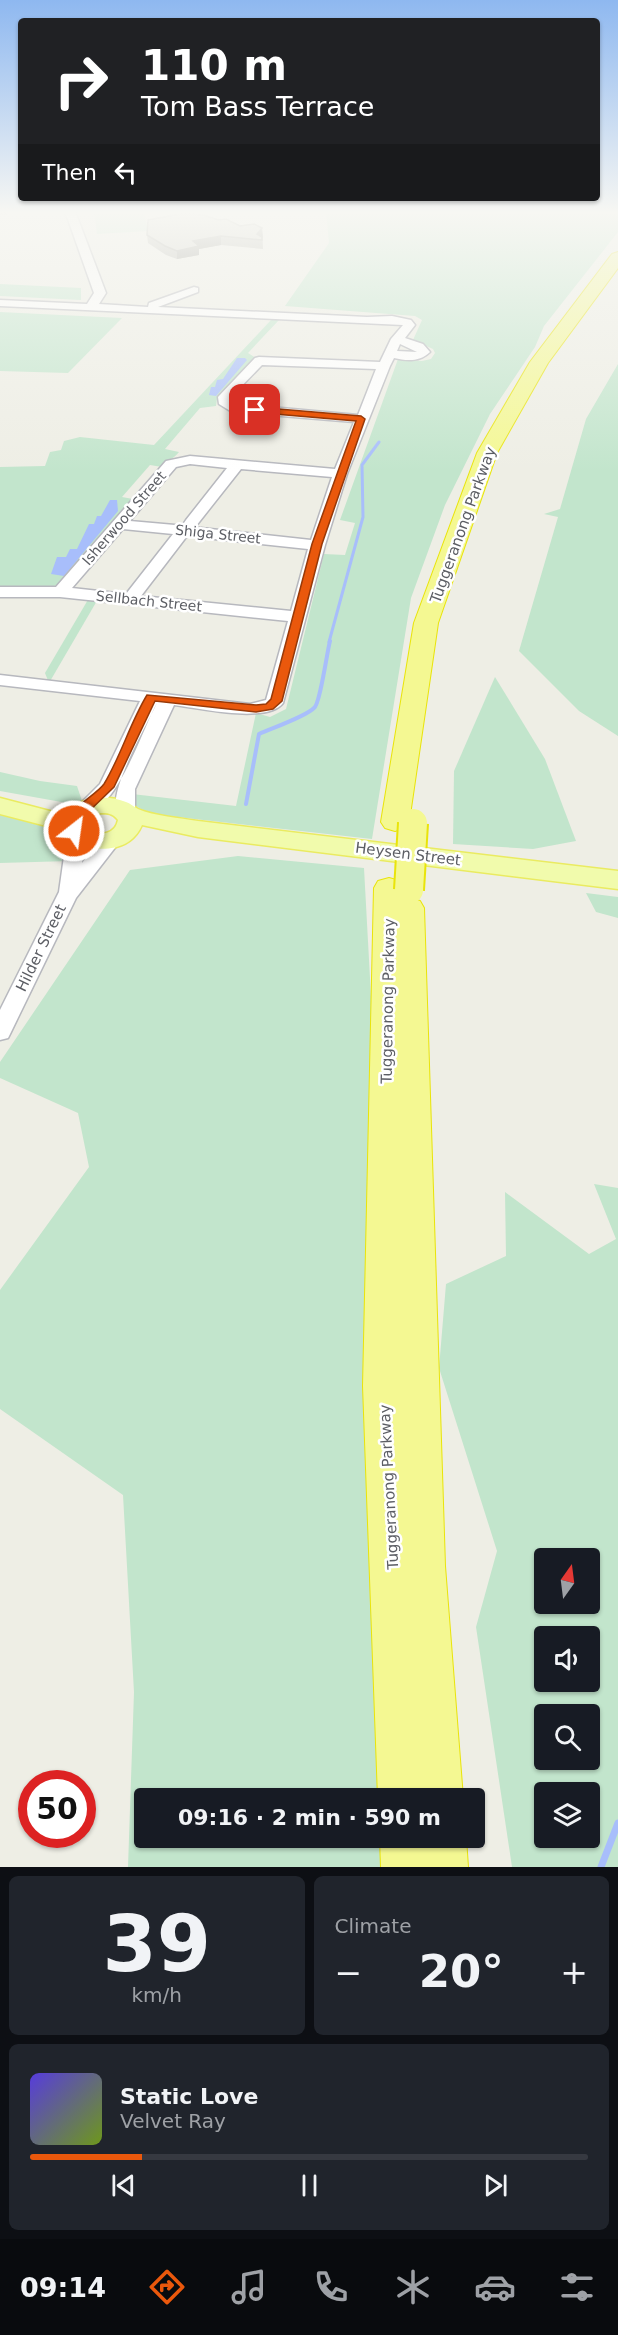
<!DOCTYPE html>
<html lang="en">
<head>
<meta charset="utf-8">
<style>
	:root { --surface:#171b24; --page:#20242c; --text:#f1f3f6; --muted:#9ea1a6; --line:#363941; --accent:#ea580c }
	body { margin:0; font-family:"DejaVu Sans",sans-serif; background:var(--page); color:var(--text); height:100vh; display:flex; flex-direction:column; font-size:22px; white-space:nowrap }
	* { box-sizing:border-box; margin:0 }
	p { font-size:20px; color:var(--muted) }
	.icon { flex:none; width:33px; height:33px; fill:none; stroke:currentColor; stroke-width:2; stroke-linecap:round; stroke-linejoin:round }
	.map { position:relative; height:1867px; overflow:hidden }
	.drawer { display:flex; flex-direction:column; gap:9px; padding:9px; background:#0d0f14; flex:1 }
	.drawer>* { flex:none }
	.hud { position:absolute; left:18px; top:18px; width:582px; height:183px; border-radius:6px; box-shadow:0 2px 4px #0004; background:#202124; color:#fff; overflow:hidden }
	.needle { width:39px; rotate:14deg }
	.buttons { position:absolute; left:534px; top:1548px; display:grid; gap:12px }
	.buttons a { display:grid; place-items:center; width:66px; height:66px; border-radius:6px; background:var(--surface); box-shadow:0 2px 4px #0004; font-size:30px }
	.speed { position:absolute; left:18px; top:1770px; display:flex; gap:12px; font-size:30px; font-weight:700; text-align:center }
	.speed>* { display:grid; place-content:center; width:78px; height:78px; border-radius:50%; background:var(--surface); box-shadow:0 2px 4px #0004; line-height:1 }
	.speed .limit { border:9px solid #d22; background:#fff; color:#111 }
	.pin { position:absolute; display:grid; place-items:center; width:51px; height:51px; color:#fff; margin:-26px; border-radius:12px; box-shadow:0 3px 9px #0006 }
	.me { position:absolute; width:66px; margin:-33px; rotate:30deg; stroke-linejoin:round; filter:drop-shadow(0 0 4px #0008) }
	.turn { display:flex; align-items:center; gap:21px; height:126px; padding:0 24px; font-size:27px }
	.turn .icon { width:78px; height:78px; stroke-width:2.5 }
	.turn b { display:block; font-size:42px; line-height:51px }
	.then { display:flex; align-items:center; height:57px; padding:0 24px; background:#0003; gap:12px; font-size:22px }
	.big { font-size:45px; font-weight:700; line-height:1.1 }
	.drawer .card { flex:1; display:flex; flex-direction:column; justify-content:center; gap:9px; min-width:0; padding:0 21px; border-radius:9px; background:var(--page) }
	.drawer .dial { align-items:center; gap:0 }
	.dial b { font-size:78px; line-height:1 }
	.song { display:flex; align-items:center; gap:18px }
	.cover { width:72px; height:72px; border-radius:9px; background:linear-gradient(135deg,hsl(250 70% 55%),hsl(80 70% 35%)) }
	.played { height:6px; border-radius:3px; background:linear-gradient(90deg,var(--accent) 20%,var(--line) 20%) }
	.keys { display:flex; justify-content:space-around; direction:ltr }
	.heat { display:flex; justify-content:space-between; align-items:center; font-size:33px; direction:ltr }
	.drawer .tiles { flex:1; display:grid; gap:9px; grid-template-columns:1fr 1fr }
	.card:last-child { grid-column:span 2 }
	.trip { position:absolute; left:134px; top:1788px; width:351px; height:60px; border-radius:6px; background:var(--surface); box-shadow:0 2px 4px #0004; font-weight:700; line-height:60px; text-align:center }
	.tabs { display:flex; height:96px; justify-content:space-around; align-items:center; background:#090b0e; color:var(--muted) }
	.tabs .icon { width:42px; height:42px }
	.tabs .selected { color:var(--accent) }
	.tabs b { font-size:27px; color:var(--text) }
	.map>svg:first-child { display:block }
</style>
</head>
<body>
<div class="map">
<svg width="618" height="1867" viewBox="0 0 618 1867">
	<rect width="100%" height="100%" fill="#eeeee5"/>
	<g fill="#c2e5cc" fill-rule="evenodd">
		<polygon points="94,211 144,211 148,231 97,234"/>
		<polygon points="326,211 618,211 618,232 544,326 535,347 490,414 445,505 411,598 372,839 151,814 133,805 132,794 236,806 256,713 270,717 286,709 324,554 345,555 355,523 340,520 398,359 422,361 431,359 435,353 433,349 413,340 422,320 415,316 285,306 329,243"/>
		<polygon points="0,284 81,288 81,300 0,296"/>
		<polygon points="0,312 122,318 68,373 0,371"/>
		<path d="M271 320H279L248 353 256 358 217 399 216 406 200 408 165 449 179 452C174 459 167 460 162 467L150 465 122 497 133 499 60 584 48 588 0 590V467L45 466 50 452 61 450 64 441 80 437 154 445Z"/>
		<polygon points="618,364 618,736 579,711 519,651 558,517 544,514 560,509 586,419"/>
		<polygon points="89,598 98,599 49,683 45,673"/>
		<polygon points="495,677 545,759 576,841 533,849 453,844 454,771"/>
		<polygon points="0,772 40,781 77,786 82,801 67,803 0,791"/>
		<polygon points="0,811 69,824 70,861 0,863"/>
		<polygon points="238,856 364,868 382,1198 398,1798 144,1798 144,1838 399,1838 400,1867 128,1867 134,1692 123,1495 0,1409 0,1290 89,1167 78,1113 0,1078 0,1062 130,870"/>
		<polygon points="586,893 618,897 618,918 596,912"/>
		<path d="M594 1184 618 1188V1867H512L476 1627 497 1551 439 1368 446 1284 506 1256 505 1192 589 1254 616 1239ZM544 1558H590V1604H544ZM544 1636H590V1682H544ZM544 1714H590V1760H544ZM544 1792H590V1838H544Z"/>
	</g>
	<g fill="#a8befb">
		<polygon points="237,358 245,358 247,360 216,396 209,395 211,387 215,387 217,380 223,379"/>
		<polygon points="110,500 117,500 118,511 64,576 51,574 57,557 66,557 70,549 77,549 89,524 94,524 97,516 101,516"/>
	</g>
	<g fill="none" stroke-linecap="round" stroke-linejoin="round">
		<polyline stroke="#a8befb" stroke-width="3" points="329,642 363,517 362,465 379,442"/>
		<path stroke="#a8befb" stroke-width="4" d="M246 804 259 734C272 728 305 717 314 708 320 704 327 652 330 641"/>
		<polyline stroke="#a8befb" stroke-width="7" points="601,1867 618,1823"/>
		<defs>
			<g id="minor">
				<path d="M65 211H75L106 293 99 304 148 307 149 303 194 287 198 288V292L158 307 367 317 392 316 411 320 415 325 405 338 423 344 430 352C420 362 407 361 394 358L390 366 347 474 325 545 283 703C267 724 198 708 174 705L135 789V811L132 815H118C105 795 147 725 157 703 143 727 114 822 78 813L75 809 100 784 140 701 0 685V675L250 704 266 700 288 621 60 597H0V587H56L166 461 190 456 335 469 354 422 232 412 219 404 218 397 255 358 259 357 380 362 391 339 403 325 0 306V300L87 304 94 293ZM400 344 417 352 397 351ZM262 365 376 369 358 415 236 404 230 398ZM190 464 227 468 186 520 184 523 186 526 130 521 176 467ZM241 469 332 477 311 540 192 527 196 526ZM123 529 173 534 126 594 72 588ZM187 536 308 549 291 611 141 596Z"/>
				<path d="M77 829 84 831 87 835 82 863C92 851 101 831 118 836L121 840 76 898 11 1032 8 1038 0 1040V1010L59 892 67 835 70 831Z"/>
			</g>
			<path id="major" d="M0 798 65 815C79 797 106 794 126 802 130 803 134 807 138 809 154 816 180 818 198 821L618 871V889L198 837 142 825C129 855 93 852 68 841L62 830 0 814ZM100 813C107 813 113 813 118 820 115 835 100 836 87 830L84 825 91 817Z"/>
			<g id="highway">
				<polygon points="618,252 618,268 548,363 497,453 438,623 409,822 405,828 395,831 385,828 381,822 414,623 477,453 530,362 612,254"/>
				<polygon points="389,878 400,881 404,888 404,899 409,898 420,901 424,908 445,1566 463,1798 378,1798 363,1386 374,888 378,881"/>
				<polygon points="380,1838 466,1838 468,1867 381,1867"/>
			</g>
		</defs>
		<use href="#minor" stroke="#b7b8be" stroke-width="3"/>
		<use href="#major" stroke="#eaeb61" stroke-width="3"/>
		<use href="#highway" stroke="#e9e40a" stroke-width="2"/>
		<use href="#minor" fill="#fff" fill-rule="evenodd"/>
		<use href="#major" fill="#f1fbac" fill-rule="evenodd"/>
		<use href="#highway" fill="#f4f892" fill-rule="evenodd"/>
		<defs>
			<polyline id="highway-bridge" points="409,890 413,823"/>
		</defs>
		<use href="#highway-bridge" stroke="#e9e40a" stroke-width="32" stroke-linecap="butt"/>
		<use href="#highway-bridge" stroke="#f4f892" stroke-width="28"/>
	</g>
	<g fill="#adada6">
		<rect x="0" y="211" width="8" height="4"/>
		<polygon points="219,220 240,226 262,228 263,249 221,245 199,249 199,255 177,259 166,255 148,243 147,235"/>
	</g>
	<g fill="#8d8d87">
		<polygon points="262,228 263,237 257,234"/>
		<polygon points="221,236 221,245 199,249 199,255 177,259 177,251 193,241"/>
	</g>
	<polygon fill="#c9c9c1" stroke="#8d8d87" stroke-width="1.5" points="185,213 203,215 219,220 226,219 240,226 254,224 262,228 257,234 262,237 262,240 221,236 193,241 199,246 177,251 165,246 147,235 148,220"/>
	<linearGradient id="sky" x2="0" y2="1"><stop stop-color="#8eb8f0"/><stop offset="0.45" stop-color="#f7f7f3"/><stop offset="1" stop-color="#f7f7f3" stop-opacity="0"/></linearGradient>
	<rect width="618" height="472" fill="url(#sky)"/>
	<path fill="#ea580c" stroke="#983908" stroke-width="1.5" d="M255 407 361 416 365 419 322 544 282 701 273 709 256 712 155 701 114 787 81 819 78 834H69C58 812 94 798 104 784 121 756 130 723 147 695L256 705 266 704 271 699 312 544 356 421 252 412 251 410Z"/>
	<g text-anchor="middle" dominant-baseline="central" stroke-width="5" stroke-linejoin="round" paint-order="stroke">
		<g font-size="14" fill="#5c5e64" stroke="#fff">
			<text transform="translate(124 518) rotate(-49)">Isherwood Street</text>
			<text transform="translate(218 534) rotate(6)">Shiga Street</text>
			<text transform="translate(149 601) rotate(6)">Sellbach Street</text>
		</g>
		<g font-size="15" fill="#5c5e64" stroke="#fff">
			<text transform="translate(463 525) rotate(-70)">Tuggeranong Parkway</text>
			<text transform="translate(408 854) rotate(7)">Heysen Street</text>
			<text transform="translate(41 948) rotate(-64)">Hilder Street</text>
			<text transform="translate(388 1001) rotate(-89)">Tuggeranong Parkway</text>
			<text transform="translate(389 1487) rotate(-93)">Tuggeranong Parkway</text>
		</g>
	</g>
</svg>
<div class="buttons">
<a><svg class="needle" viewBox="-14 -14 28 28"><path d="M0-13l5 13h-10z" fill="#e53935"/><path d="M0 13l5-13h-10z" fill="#9ea1a6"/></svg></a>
<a><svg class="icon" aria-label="sound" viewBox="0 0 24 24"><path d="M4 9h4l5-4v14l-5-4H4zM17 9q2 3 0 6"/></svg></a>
<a><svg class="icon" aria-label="search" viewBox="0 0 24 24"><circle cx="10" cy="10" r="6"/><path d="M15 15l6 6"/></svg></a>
<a><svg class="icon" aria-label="layers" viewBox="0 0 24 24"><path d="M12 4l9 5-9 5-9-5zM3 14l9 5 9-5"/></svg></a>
</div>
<div class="speed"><div class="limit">50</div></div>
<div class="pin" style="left:255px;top:410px;background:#d93025"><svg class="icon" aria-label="arrive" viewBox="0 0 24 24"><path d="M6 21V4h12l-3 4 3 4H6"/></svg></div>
<svg class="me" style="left:74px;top:831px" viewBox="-20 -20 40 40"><circle r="17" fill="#ea580c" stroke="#fff" stroke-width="3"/><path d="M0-11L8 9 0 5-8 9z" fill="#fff"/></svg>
<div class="trip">09:16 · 2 min · 590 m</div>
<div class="hud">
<div class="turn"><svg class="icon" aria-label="right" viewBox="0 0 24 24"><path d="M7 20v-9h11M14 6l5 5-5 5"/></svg><div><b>110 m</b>Tom Bass Terrace</div></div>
<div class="then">Then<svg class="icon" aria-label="left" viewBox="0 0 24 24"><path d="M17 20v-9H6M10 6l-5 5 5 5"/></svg></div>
</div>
</div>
<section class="drawer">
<div class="tiles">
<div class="card dial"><b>39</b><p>km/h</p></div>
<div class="card"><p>Climate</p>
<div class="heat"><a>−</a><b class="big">20°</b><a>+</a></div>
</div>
<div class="card">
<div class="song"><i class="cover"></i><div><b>Static Love</b><p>Velvet Ray</p></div></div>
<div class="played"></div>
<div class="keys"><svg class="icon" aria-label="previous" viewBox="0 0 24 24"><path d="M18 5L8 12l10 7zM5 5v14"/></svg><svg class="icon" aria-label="pause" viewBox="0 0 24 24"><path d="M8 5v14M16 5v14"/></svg><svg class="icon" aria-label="next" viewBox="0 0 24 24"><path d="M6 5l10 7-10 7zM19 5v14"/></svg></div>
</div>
</div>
</section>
<nav class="tabs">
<b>09:14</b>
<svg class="icon selected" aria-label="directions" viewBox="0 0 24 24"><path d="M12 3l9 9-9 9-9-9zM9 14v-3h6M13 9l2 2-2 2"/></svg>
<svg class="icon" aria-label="music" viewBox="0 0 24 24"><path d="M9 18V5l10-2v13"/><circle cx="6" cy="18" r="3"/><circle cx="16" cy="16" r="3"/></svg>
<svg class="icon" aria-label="phone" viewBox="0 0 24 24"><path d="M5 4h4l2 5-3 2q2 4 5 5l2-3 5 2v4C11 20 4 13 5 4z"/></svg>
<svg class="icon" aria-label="climate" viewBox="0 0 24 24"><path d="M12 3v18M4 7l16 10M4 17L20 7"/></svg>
<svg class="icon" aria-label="car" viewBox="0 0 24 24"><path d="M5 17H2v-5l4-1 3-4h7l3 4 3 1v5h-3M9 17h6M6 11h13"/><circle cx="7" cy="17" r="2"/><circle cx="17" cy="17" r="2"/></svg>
<svg class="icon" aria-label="filters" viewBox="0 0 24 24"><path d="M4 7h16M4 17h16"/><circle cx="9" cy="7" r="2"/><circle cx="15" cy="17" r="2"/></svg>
</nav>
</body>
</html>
